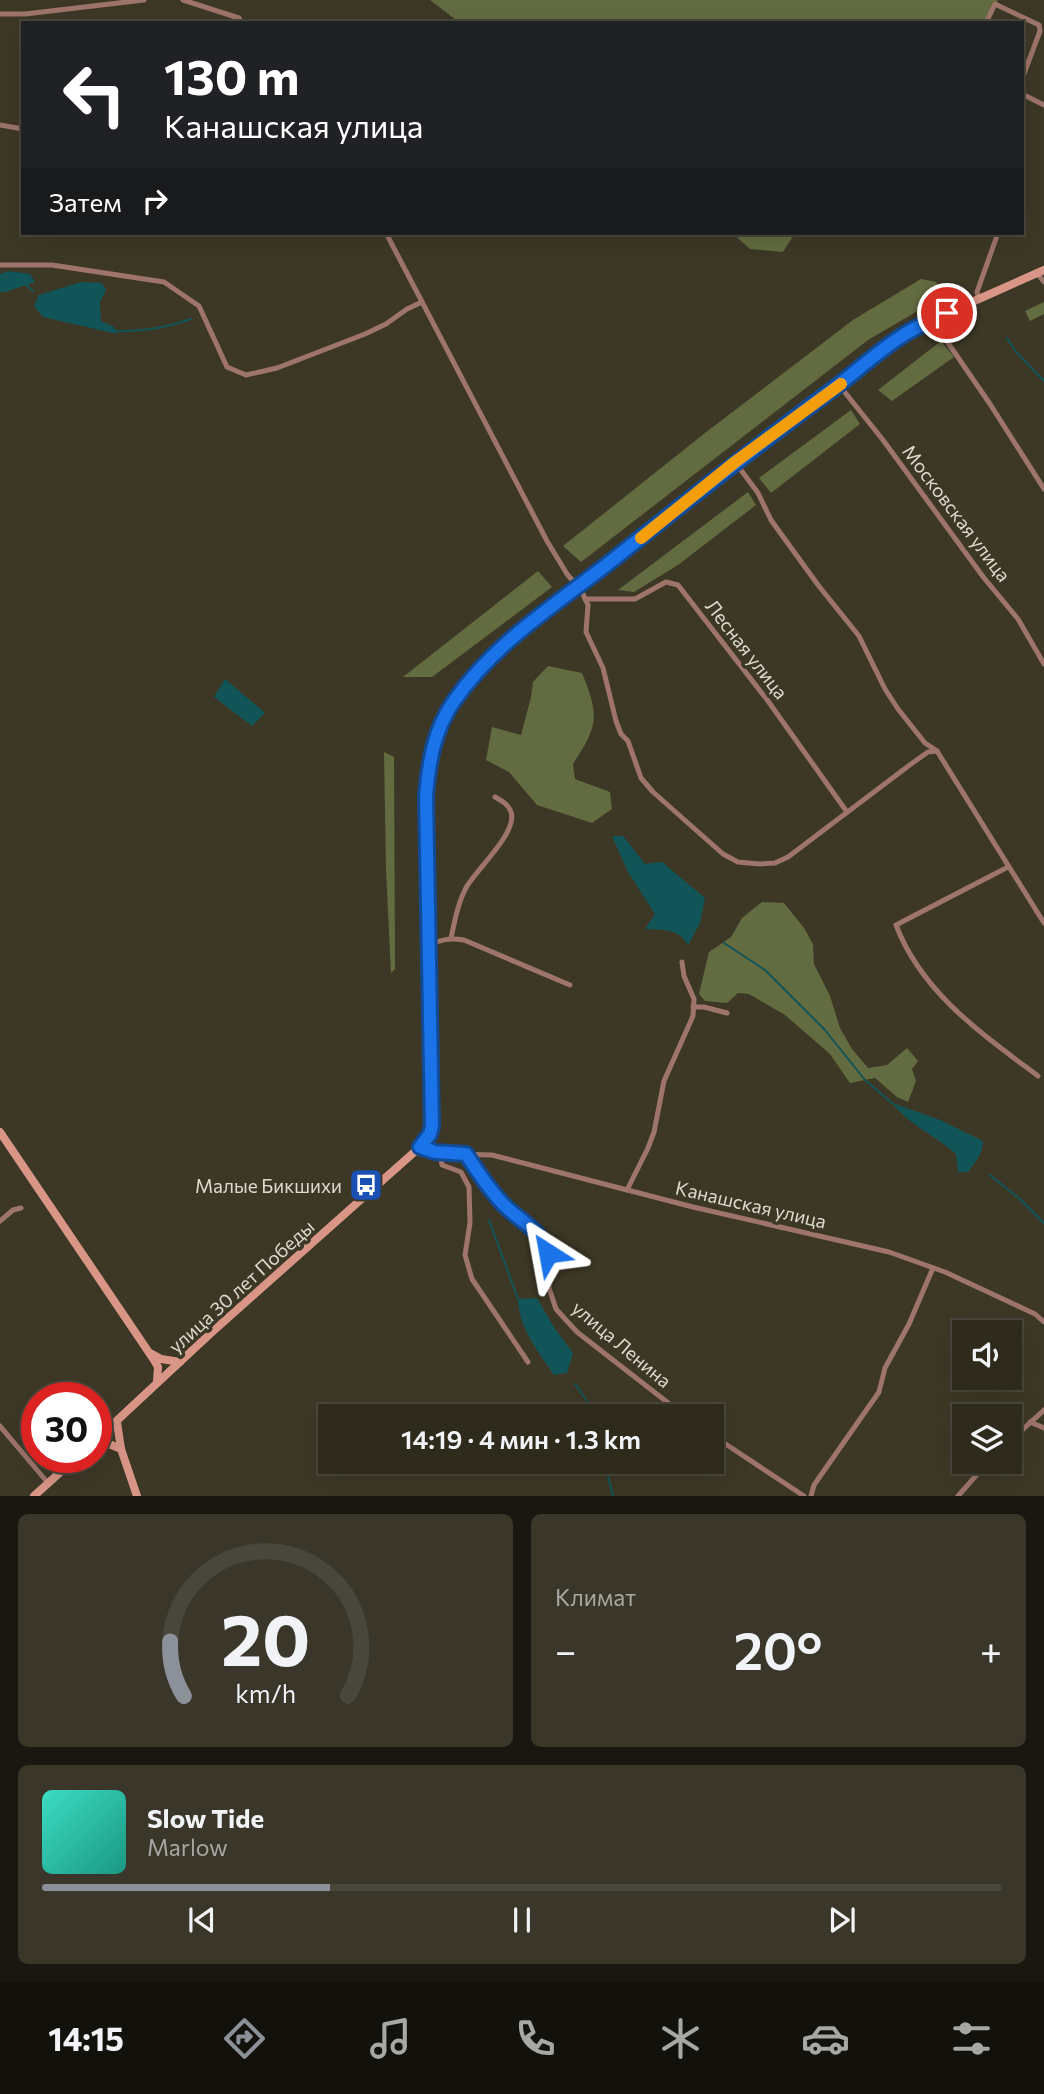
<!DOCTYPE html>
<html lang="ru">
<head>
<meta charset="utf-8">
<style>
	:root { --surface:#2e2a1c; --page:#3a3629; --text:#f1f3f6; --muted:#a7a7a3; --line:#49463b; --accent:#8c9099 }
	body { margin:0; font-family:Commissioner,sans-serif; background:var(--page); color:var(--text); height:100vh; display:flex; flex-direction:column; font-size:26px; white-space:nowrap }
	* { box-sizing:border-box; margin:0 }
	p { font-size:23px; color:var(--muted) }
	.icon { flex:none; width:38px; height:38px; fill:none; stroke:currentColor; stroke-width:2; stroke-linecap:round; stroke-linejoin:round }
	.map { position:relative; height:1496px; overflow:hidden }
	.drawer { display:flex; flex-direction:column; gap:18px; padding:18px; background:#19170f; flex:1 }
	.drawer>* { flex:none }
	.hud { position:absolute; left:21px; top:21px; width:1003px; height:214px; border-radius:0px; box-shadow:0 7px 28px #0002,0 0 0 2px var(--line); background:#202124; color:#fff; overflow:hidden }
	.buttons { position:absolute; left:952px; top:1320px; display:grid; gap:14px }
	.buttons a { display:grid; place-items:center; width:70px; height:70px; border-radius:0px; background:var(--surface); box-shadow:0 7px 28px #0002,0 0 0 2px var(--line); font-size:35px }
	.speed { position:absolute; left:21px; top:1382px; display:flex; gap:14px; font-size:35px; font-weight:700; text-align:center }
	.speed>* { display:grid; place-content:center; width:91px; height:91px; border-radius:50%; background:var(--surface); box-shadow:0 7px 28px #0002,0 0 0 2px var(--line); line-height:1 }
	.speed .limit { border:10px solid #d22; background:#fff; color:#111 }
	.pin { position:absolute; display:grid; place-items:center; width:60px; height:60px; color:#fff; margin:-30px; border:4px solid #fff; border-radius:50%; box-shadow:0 2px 7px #0007 }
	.me { position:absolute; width:77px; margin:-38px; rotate:326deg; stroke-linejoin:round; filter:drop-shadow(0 0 5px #0008) }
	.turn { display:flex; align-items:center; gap:24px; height:147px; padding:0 28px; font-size:32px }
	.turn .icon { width:91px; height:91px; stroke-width:2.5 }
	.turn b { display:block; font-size:49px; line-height:60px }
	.then { display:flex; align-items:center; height:66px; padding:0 28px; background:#0003; gap:14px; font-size:26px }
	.big { font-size:52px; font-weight:600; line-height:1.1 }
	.drawer .widget { flex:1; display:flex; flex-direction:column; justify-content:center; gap:10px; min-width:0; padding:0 24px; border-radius:10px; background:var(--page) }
	.drawer .dial { align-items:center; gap:0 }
	.dial svg { height:182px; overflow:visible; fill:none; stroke:var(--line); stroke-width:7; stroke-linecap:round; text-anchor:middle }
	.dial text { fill:var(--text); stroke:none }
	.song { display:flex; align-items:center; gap:21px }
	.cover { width:84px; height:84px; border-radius:10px; background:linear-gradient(135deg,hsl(170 70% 55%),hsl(170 70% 35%)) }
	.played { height:7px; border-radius:4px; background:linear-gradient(90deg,var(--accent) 30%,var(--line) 30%) }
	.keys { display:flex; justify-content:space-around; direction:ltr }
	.heat { display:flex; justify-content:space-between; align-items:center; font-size:38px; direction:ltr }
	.drawer .tiles { flex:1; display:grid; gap:18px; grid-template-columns:1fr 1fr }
	.widget:last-child { grid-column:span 2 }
	.trip { position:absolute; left:318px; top:1404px; width:406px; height:70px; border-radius:0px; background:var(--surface); box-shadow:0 7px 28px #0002,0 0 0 2px var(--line); font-weight:600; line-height:70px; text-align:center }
	.tab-bar { display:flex; height:112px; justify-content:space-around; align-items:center; background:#12110b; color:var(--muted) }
	.tab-bar .icon { width:49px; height:49px }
	.tab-bar .active { color:var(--accent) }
	.tab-bar b { font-size:32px; color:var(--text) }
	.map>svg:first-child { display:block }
</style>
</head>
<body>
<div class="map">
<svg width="1044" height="1496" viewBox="0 0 1044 1496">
	<rect width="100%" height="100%" fill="#3d3826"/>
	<g fill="#636c41">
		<polygon points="430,0 998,0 986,23 460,23"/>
		<polygon points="732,233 795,233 783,252 750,249"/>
		<polygon points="921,279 936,282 945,295 868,340 581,562 563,546 705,433 853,320"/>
		<polygon points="1044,302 1044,314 1030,321 1025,311"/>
		<polygon points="941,341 954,357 892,401 878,390"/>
		<polygon points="851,410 860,424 771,493 759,478"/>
		<polygon points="748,492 756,505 678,565 634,592 618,590"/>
		<polygon points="538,571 552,587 432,677 403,677"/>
		<path d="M548 666 582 673C599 715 599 725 573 764L575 779 610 792 612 809 592 823 537 805 509 772 486 760 492 727 521 735 531 697 533 682Z"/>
		<polygon points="384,752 394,757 395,969 391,973 386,870"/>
		<polygon points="762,902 784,903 804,928 813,944 814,964 830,996 840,1028 852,1049 868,1068 887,1065 907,1048 918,1061 912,1069 916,1081 908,1102 897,1097 875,1078 850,1083 830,1054 785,1015 749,994 738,993 727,1003 705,1001 699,994 709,952 731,937 742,918"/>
	</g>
	<g fill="#125559">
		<polygon points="9,271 30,274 35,282 5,292 0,292 0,274"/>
		<polygon points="81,282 102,283 106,290 100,302 101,321 114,327 117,334 43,317 34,306 39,295"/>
		<polygon points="225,679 265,713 252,726 214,697"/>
		<path d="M612 836H623L645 864 662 862 705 898 700 923 688 945C679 928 662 930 645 929L655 914 628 872Z"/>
		<path d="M892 1103 938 1119 983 1141C983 1153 975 1163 968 1172H958L956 1154C936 1136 908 1124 892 1103Z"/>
		<path d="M537 1298 555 1329 573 1353 567 1373 554 1375C538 1351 519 1329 518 1299Z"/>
	</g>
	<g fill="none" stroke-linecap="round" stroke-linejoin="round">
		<g stroke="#125559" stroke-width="2">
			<polyline points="26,285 33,291"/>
			<path d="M115 331C141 332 166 328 191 319"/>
			<polyline points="1007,338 1016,352 1044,381"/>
			<polyline points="724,943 765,970 825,1030 865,1080 892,1103"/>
			<polyline points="990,1175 1021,1200 1044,1223"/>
			<polyline points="489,1220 518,1299"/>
			<polyline points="575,1384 587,1401 591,1416"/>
			<polyline points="604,1461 613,1496"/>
		</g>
		<g stroke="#9f756b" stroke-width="5">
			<polyline points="183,0 239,18 242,23"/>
			<polyline points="0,14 25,14 144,0"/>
			<polyline points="986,23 995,4 1039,25 1040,31 1022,79"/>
			<polyline points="1022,94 1044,105"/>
			<polyline points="0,125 23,129"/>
			<polyline points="386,233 547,541 567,574 581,590 588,605 586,632 603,668 616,721 621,734 628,741 641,778 653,792 723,854 738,862 760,864 775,863 788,857 911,764 928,752 937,751"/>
			<polyline points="0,265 52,265 164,282 199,306 227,367 246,375 277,368 365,334 386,324 407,309 422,302"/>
			<polyline points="1037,273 1044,282"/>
			<polyline points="979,299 977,292 998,233"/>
			<polyline points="933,321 990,404 1044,489"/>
			<polyline points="839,385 883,440 984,578 1018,619 1044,664"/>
			<polyline points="735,462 758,493 771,520 818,585 859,636 885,689 898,709 925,743 937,751 1044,923"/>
			<polyline points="585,599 635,599 666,582 678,585 768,701 847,812"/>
			<path d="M1008 867 896 925C922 993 982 1034 1038 1076"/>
			<path d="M451 938C455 920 458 902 467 886 477 869 518 832 511 812 508 804 502 801 495 797"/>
			<path d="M429 946C441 939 450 938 464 940L570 985"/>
			<polyline points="693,1007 704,1007 727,1013"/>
			<polyline points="420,1147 451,1154 492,1155 693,1207 889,1252 945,1272 1035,1314 1044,1322"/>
			<polyline points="440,1152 442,1165 461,1172 469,1187 470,1223 465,1255 472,1279 528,1362"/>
			<polyline points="466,1154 482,1180 505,1206 536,1230 545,1244 548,1253 549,1288 556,1309 577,1332 685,1416"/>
			<polyline points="627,1190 648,1148 654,1132 664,1081 693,1016 694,999 684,976 682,962"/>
			<polyline points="0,1221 13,1210 21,1208"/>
			<polyline points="1030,1422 1044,1428"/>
			<polyline points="0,1426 48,1483"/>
			<polyline points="712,1435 804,1496"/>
			<polyline points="1010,1441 1044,1410"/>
			<polyline points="811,1496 814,1485 879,1392 885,1368 909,1324 933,1268"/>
			<polyline points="958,1496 989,1461"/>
		</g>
		<g stroke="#d99687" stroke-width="8">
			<polyline points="0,1132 154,1360 158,1367 157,1381"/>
			<polyline points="152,1354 161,1359 180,1362"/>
			<polyline points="117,1422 121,1449 137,1496"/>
			<polyline points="96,1440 212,1332 420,1147 430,1134 432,1126 426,796 430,759 437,730 453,702 474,674 506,642 621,554 735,462 906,334 972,302 1044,270"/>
			<polyline points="96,1443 107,1443 121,1449"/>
			<polyline points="34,1496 76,1458"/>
		</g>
	</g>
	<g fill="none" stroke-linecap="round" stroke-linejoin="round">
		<defs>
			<path id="route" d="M548 1253C540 1228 519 1221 503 1204 488 1188 477 1171 466 1154L435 1152 420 1147 430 1134 432 1126 426 796C429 761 434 730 454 701 498 638 565 599 624 551 690 498 757 446 825 395 852 376 876 352 905 334 918 326 933 320 947 313"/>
		</defs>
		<use href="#route" stroke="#114b97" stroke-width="18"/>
		<use href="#route" stroke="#1a73e8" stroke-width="12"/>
		<polyline stroke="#f59e0b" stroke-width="12" points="641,538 735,462 841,384"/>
	</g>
	<defs>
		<symbol id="bus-square" viewBox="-11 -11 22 22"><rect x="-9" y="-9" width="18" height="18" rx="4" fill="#1a4fb4" stroke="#3d3826"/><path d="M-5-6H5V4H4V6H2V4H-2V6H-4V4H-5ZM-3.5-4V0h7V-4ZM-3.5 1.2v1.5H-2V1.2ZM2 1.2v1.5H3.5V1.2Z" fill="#fff"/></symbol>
	</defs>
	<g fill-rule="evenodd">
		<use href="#bus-square" x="347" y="1166" width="38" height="38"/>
	</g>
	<g text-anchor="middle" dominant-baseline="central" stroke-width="7" stroke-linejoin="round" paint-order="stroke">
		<g font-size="19" fill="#dddacf" stroke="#3d3826">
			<text transform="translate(957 513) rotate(53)">Московская улица</text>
			<text transform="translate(747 649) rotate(52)">Лесная улица</text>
			<text transform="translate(751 1204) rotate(13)">Канашская улица</text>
			<text transform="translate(241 1286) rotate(-42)">улица 30 лет Победы</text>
			<text transform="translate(622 1344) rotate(40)">улица Ленина</text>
		</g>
		<g font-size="19" fill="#dddacf" stroke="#3d3826" text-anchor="end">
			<text x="342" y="1185">Малые Бикшихи</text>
		</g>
	</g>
</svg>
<div class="buttons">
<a><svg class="icon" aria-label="sound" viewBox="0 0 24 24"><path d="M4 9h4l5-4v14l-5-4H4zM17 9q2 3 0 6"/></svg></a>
<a><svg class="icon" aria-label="layers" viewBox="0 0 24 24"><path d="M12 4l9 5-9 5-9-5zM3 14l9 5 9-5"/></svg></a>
</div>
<div class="speed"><div class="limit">30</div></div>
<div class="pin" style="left:947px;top:313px;background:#d93025"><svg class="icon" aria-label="arrive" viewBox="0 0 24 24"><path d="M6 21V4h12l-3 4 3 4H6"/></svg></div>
<svg class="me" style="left:548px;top:1253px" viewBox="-20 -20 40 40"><path d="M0-17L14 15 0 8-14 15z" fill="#1a73e8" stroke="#fff" stroke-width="4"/></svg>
<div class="trip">14:19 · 4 мин · 1.3 km</div>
<div class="hud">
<div class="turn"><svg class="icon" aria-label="left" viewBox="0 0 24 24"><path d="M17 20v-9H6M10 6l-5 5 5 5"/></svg><div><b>130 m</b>Канашская улица</div></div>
<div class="then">Затем<svg class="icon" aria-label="right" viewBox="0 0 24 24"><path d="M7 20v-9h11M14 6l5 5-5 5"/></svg></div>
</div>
</div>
<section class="drawer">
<div class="tiles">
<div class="widget dial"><svg viewBox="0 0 100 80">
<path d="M14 69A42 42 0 1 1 86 69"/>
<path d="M14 69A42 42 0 0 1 8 45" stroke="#8c9099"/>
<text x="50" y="56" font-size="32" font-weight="700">20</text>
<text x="50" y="72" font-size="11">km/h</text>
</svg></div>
<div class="widget"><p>Климат</p>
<div class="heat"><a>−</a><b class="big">20°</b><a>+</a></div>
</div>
<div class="widget">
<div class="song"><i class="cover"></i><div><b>Slow Tide</b><p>Marlow</p></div></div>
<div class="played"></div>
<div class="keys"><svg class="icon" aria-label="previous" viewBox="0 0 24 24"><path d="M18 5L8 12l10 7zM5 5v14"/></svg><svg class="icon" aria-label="pause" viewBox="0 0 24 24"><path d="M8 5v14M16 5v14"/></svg><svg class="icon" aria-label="next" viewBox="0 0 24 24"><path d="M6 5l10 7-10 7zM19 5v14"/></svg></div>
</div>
</div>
</section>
<nav class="tab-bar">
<b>14:15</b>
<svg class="icon active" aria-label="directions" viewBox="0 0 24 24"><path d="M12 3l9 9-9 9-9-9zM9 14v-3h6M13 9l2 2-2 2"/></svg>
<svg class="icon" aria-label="music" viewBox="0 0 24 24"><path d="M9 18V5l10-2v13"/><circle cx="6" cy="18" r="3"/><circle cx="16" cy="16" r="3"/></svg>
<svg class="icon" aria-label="phone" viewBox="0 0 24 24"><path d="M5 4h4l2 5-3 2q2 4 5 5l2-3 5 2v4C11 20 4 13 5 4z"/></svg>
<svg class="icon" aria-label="climate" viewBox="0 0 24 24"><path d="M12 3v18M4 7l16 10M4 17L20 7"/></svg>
<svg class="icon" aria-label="car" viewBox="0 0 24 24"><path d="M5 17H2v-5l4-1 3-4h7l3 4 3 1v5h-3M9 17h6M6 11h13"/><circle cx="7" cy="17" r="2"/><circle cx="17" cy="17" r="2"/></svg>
<svg class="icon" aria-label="filters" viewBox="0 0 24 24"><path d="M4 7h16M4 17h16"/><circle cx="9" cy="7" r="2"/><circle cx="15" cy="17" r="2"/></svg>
</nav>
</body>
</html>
